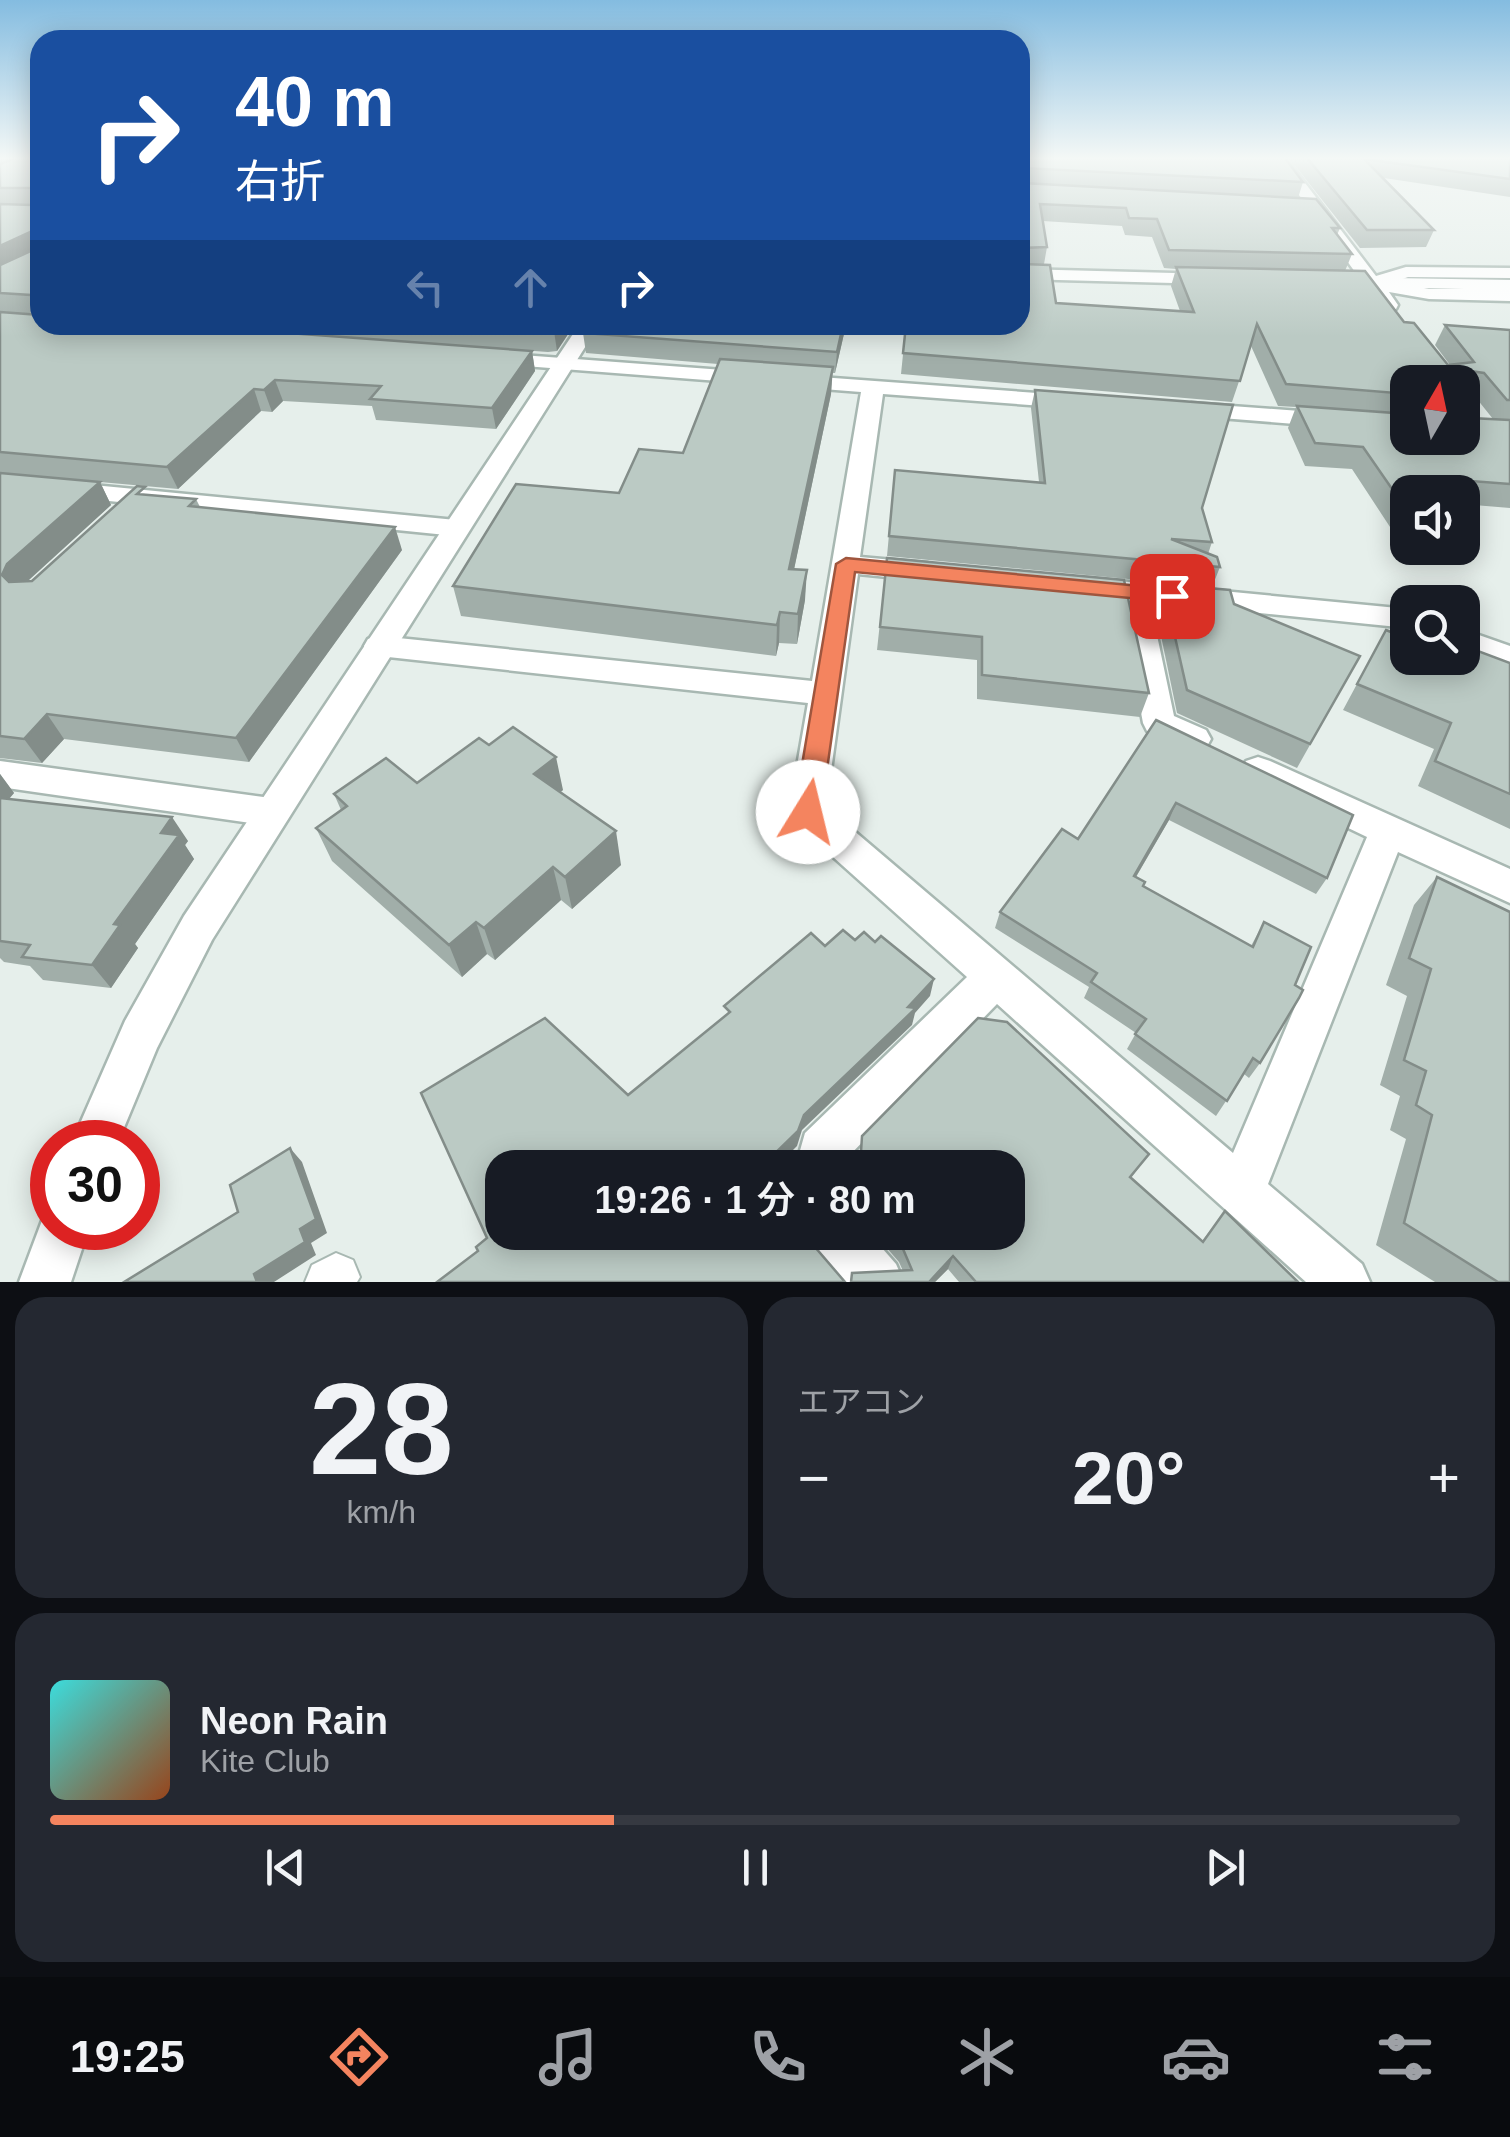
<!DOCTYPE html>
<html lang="ja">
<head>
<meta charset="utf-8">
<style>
	:root { --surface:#171b24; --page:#242831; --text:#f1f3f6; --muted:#9ea1a6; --line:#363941; --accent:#f4845f }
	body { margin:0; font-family:Arial,"Noto Sans JP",sans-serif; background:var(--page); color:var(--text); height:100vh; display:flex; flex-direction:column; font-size:38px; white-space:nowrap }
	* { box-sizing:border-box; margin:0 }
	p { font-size:32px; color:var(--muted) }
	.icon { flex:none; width:55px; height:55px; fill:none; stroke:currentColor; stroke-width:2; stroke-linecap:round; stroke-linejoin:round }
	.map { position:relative; height:1282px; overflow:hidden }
	.sheet { display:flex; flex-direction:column; gap:15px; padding:15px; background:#0d0f14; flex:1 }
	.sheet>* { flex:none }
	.guide { position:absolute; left:30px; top:30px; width:1000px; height:305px; border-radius:30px; box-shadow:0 5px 25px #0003; background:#1a4fa0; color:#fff; overflow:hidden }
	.needle { width:65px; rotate:9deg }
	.fabs { position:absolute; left:1390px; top:365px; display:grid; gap:20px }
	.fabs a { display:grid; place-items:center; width:90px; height:90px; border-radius:20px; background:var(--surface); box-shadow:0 5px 25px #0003; font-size:50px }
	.speed { position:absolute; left:30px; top:1120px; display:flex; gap:20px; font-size:50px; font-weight:700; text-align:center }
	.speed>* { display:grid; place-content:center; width:130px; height:130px; border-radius:50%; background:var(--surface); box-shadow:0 5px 25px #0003; line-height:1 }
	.speed .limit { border:15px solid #d22; background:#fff; color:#111 }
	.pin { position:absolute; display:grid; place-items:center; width:85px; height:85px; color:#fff; margin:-42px; border-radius:20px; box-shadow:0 5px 15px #0006 }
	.me { position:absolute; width:110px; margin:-55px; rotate:9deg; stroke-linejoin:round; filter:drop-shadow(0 0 8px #0008) }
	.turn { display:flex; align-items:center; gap:35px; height:210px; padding:0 40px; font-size:45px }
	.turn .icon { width:130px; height:130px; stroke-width:2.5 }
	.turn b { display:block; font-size:70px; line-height:85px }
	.lanes { display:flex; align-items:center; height:95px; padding:0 40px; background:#0003; justify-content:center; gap:50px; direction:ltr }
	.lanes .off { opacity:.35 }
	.big { font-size:75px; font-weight:600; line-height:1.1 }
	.sheet .widget { flex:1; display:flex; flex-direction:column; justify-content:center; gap:15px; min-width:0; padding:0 35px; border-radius:30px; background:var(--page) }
	.sheet .dial { align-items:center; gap:0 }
	.dial b { font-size:130px; line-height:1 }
	.song { display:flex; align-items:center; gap:30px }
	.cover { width:120px; height:120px; border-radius:15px; background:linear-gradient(135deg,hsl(180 70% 55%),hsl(20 70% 35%)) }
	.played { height:10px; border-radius:5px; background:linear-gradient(90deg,var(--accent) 40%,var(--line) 40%) }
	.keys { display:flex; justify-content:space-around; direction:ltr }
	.heat { display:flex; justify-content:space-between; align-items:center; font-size:55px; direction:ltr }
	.sheet .tiles { flex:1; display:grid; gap:15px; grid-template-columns:1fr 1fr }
	.widget:last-child { grid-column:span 2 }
	.trip { position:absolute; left:485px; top:1150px; width:540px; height:100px; border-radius:30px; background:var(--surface); box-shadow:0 5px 25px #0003; font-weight:600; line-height:100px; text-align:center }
	.tab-bar { display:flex; height:160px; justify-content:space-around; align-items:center; background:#090b0e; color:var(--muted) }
	.tab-bar .icon { width:70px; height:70px }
	.tab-bar .active { color:var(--accent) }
	.tab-bar b { font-size:45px; color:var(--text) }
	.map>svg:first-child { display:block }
</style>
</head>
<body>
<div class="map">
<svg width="1510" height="1282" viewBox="0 0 1510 1282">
	<rect width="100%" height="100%" fill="#e6efeb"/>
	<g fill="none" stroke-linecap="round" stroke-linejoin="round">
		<defs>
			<polygon id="service" points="336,1253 353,1260 360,1277 357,1282 305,1282 312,1265"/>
			<g id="minor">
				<polygon points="1272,158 1286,158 1376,276 1406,267 1510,268 1510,278 1408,277 1394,282 1429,289 1510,289 1510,301 1429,299 1389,292 1398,305 1396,309 1382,309"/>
				<polygon points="493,353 1078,396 1081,401 1078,406 1070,408 883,394 860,557 927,563 937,566 941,572 937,578 927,581 858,574 826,807 1233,1153 1367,837 1246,779 1241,770 1246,761 1258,757 1270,761 1510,869 1510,903 1398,852 1268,1184 1362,1264 1370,1282 1306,1282 997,1004 844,1161 843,1168 795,1168 805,1133 967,977 794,822 789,812 808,703 379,656 368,653 364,646 368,639 379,636 812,681 861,392 486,363 483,359"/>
				<polygon points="1191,403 1408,419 1408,433 1183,415 1180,410"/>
				<polygon points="0,476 456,520 469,528 456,536 0,490"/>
				<polygon points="1087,578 1408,609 1408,628 1150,602 1174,716 1206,730 1211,739 1206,748 1194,751 1147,731 1143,723 1120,599 1077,593 1073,587 1077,581"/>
				<polygon points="1462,629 1510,646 1510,667 1462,650"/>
				<polygon points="0,761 271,798 284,802 289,812 284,822 271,826 0,787"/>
				<polygon points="809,1232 868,1232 896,1264 904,1282 844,1282 816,1250"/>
			</g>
			<g id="tertiary">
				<polygon points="1020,269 1212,274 1221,279 1212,284 1020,279"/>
				<polygon points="1333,277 1510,280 1510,290 1327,286 1327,278"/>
				<polygon points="579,325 599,325 212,940 157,1048 118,1142 72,1142 125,1021 184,916"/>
				<polygon points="52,1208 52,1228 89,1228 71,1282 19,1282 46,1210"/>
			</g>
		</defs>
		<use href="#service" stroke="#a8b8b2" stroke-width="4"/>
		<use href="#minor" stroke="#a8b8b2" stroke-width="5"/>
		<use href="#tertiary" stroke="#a8b8b2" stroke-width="5"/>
		<use href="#service" fill="#fff" fill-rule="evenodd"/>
		<use href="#minor" fill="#fff" fill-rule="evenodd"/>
		<use href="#tertiary" fill="#fff" fill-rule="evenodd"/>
	</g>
	<g fill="#a1aea9" fill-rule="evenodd">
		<polygon points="0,158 40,158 40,314 532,351 535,371 496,429 376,420 372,406 283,401 272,412 261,411 178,489 100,482 111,505 28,581 32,581 149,495 196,499 200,507 402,550 249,762 64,739 42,763 0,758"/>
		<path d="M1020 158 1303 182 1298 198 1340 228 1337 235 1352 254 1345 271 1404 322 1448 365H1450L1435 345 1445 325 1510 330V508L1462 504V492H1408V548H1417L1411 559 1352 469 1305 466 1288 428 1296 407 1278 406 1251 346 1232 402 901 374 906 325ZM1043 221 1122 226 1125 235 1152 237 1164 268 1176 269 1171 286 1180 311 1056 303 1044 264 1047 247ZM1408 382 1462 438H1408ZM1471 393 1473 394 1493 419 1471 418Z"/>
		<polygon points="1289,158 1510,158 1510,197 1384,178 1434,230 1426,247 1360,248"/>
		<polygon points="185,325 574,325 557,351 548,352"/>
		<polygon points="588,325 846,325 835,373 832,373 831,394 794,569 805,600 797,644 779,643 776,656 461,616 453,586 619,493 683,453 718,364 586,353 583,333"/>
		<polygon points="1035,390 1202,508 1212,542 1208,554 1220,567 1212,587 887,556 895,470 1039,482 1031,408"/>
		<polygon points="887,558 1149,693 1140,717 977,699 977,660 877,650"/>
		<polygon points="1163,584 1360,656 1297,768 1177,713 1155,607"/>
		<polygon points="1386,630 1408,639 1510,663 1510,829 1418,786 1434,749 1343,710"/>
		<polygon points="1156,720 1327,878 1316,894 1169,820 1136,877 1144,886 1251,946 1264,922 1260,1063 1249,1078 1244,1074 1216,1116 1127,1049 1136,1033 1084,998 1089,987 995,928 1000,912 1078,839"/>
		<polygon points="0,774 14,793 9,799 188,841 185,845 194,859 135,944 138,948 111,988 43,980 30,966 4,962 0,958"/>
		<polygon points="417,783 563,790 560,792 621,865 572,909 561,900 495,960 487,954 462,977 332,861 316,828 341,810 334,794"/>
		<polygon points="1437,877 1510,1282 1435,1282 1376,1245 1406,1139 1390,1130 1400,1096 1380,1085 1407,996 1386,985 1414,905"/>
		<polygon points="862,1136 1149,1154 1131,1178 1202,1241 1225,1211 1298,1282 959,1282 948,1269 935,1282 850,1282 852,1273 903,1271 899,1262 873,1232 1008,1232 1008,1168 858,1168"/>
	</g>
	<g fill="#838d89">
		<polygon points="30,232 38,250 0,269 0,246"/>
		<polygon points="558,325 574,325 557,351 554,331"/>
		<polygon points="843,325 846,325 835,373 837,352"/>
		<polygon points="532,351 535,371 496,429 492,408"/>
		<polygon points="833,367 831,394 788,598 789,569"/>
		<polygon points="275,380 283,401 272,412 264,390"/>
		<polygon points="254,389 261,411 178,489 167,467"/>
		<polygon points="100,482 111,505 21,587 17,598 2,575 7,564"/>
		<polygon points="395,527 402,550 249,762 236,738"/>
		<polygon points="807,570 805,600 797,644 798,614"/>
		<polygon points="780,612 779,643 776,656 777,625"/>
		<polygon points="47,714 64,739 42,763 24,739"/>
		<polygon points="556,757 563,790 542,807 534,774"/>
		<polygon points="0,774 14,793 0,809"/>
		<polygon points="1176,803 1169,820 1127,892 1134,876"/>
		<polygon points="172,817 188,841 185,845 194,859 135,944 138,948 111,988 92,965 161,833"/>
		<polygon points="616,831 621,865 572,909 565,877"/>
		<polygon points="553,867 561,900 495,960 484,928"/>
		<polygon points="476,922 487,954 462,977 449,945"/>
		<polygon points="934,979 930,996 915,1013 912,1025 802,1130 797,1146 775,1168 760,1168 804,1115"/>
		<polygon points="290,1148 302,1162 327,1233 311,1243 316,1255 274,1282 257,1282 254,1274 300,1229"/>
		<polygon points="953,1256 948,1269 935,1282 929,1282"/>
	</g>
	<g fill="#bbcac4" stroke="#838d89" stroke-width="2.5">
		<polygon points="15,158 40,158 40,302 34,302 31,295 0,293 0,265 33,250 34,233 30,232 0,246 0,204 32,205 36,202 32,188 0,188 0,164"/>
		<polygon points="1020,158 1285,158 1303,182 1023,168 1020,171"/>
		<polygon points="1307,158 1510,158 1510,179 1364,159 1434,230 1367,230"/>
		<polygon points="1020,175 1023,183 1316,199 1340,228 1332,228 1352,254 1169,250 1157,219 1129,218 1126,208 1040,204 1047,247 1021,248 1020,255"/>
		<polygon points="1020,261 1023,264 1050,265 1056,303 1194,312 1176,267 1365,271 1404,322 1414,323 1448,365 1474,362 1445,325 1510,330 1510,400 1507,400 1484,373 1470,371 1471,418 1510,420 1510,484 1432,478 1430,492 1408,492 1408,512 1363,447 1315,443 1297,406 1408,414 1408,438 1462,438 1462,382 1408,382 1408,394 1286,384 1257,324 1240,381 903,353 906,325 1020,325"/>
		<polygon points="0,312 40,315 40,325 181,325 532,351 492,408 370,399 381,386 275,380 264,390 254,389 167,467 0,452"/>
		<polygon points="453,325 558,325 554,331 545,332"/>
		<polygon points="588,325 843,325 837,352 583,333"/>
		<polygon points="720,359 833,367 789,569 807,570 798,614 780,612 777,625 453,586 516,484 619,493 639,449 683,453"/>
		<polygon points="1035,390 1233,405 1202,508 1212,542 1171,539 1217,557 1220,567 889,536 895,470 1045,483"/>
		<polygon points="0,473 100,482 7,564 2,575 9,582 32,581 137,486 145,487 137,494 196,499 189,506 395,527 236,738 47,714 24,739 0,736"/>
		<polygon points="887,558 1124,580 1149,693 982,675 982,637 880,627"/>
		<polygon points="1163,584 1230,590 1234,604 1360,656 1310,744 1187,690"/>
		<polygon points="1386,630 1408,639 1408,658 1462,658 1462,645 1510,663 1510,794 1435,761 1451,723 1357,684"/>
		<polygon points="1156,720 1353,815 1327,878 1176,803 1134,876 1145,882 1143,886 1253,947 1264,922 1311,947 1295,985 1303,990 1299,998 1260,1063 1253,1058 1227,1101 1135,1034 1146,1019 1091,982 1097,973 1000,912 1062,829 1078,839"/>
		<polygon points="513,727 556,757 534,774 616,831 565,877 553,867 484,928 476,922 449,945 316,828 347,806 334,794 386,758 417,783 479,738 489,745"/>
		<polygon points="0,798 172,817 161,833 179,835 114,924 120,925 92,965 22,957 30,945 0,941"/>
		<polygon points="1437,877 1510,912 1510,1282 1498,1282 1404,1223 1432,1115 1416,1105 1426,1071 1404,1060 1431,969 1409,958"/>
		<polygon points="843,930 855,940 864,932 875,942 881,936 934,979 908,1007 916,1008 804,1115 798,1131 760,1168 502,1168 502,1232 802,1232 845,1282 437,1282 478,1251 476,1247 487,1238 421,1093 545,1018 628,1095 730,1012 724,1006 811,933 825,946"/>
		<polygon points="978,1018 1007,1022 1149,1154 1130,1177 1203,1242 1225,1211 1298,1282 976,1282 953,1256 929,1282 851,1282 852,1273 912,1270 903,1249 888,1232 1008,1232 1008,1168 860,1168 862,1136"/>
		<polygon points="290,1148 316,1219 300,1229 305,1242 254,1274 257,1282 124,1282 238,1212 230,1185"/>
	</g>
	<linearGradient id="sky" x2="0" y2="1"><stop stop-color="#84bce0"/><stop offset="0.47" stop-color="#f4f8f6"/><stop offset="1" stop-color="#f4f8f6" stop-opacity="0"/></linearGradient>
	<rect width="1510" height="337" fill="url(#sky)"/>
	<polygon fill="#f4845f" stroke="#9f563e" stroke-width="2.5" points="846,558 1172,589 1183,596 1172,602 855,572 821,812 817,820 808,823 798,820 794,812 836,564"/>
</svg>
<div class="fabs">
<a><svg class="needle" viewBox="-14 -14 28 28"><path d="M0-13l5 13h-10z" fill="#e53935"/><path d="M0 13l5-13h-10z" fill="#9ea1a6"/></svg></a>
<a><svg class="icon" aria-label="sound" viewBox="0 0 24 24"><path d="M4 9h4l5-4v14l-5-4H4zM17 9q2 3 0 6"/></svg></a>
<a><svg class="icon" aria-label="search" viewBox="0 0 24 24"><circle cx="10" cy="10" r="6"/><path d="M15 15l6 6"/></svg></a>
</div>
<div class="speed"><div class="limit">30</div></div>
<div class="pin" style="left:1172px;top:596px;background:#d93025"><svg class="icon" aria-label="arrive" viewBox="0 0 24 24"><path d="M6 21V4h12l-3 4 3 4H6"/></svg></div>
<svg class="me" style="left:808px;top:812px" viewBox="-20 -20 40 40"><circle r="19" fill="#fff"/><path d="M0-13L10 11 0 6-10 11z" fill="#f4845f"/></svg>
<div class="trip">19:26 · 1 分 · 80 m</div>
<div class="guide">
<div class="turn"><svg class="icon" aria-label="right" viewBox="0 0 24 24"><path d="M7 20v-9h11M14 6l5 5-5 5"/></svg><div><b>40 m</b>右折</div></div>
<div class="lanes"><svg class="icon off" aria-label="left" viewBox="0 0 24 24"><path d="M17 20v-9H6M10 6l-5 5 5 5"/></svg><svg class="icon off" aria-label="ahead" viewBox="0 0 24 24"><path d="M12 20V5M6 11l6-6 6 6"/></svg><svg class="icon" aria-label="right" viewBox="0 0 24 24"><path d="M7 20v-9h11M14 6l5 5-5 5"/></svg></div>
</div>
</div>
<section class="sheet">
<div class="tiles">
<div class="widget dial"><b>28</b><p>km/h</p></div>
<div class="widget"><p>エアコン</p>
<div class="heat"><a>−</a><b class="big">20°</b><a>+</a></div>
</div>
<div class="widget">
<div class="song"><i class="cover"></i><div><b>Neon Rain</b><p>Kite Club</p></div></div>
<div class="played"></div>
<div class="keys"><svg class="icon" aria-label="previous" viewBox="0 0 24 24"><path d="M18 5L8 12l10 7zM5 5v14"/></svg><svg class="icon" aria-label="pause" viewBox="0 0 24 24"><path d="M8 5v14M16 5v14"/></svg><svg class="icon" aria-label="next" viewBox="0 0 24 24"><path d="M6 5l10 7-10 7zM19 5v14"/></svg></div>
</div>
</div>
</section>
<nav class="tab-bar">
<b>19:25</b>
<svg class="icon active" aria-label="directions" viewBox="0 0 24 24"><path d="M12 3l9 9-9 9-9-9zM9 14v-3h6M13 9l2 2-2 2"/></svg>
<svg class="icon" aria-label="music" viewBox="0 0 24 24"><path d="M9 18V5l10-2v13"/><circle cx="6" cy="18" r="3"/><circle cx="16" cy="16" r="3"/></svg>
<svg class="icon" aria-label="phone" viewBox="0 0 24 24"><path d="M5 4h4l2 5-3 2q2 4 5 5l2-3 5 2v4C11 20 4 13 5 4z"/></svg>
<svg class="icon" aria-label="climate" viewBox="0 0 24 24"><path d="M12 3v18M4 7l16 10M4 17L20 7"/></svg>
<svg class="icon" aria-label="car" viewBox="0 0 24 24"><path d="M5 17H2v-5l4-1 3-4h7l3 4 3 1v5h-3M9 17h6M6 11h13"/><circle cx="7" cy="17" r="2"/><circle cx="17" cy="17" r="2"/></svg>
<svg class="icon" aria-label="filters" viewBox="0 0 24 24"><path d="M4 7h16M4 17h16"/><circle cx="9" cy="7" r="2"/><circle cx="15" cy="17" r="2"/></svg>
</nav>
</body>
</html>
